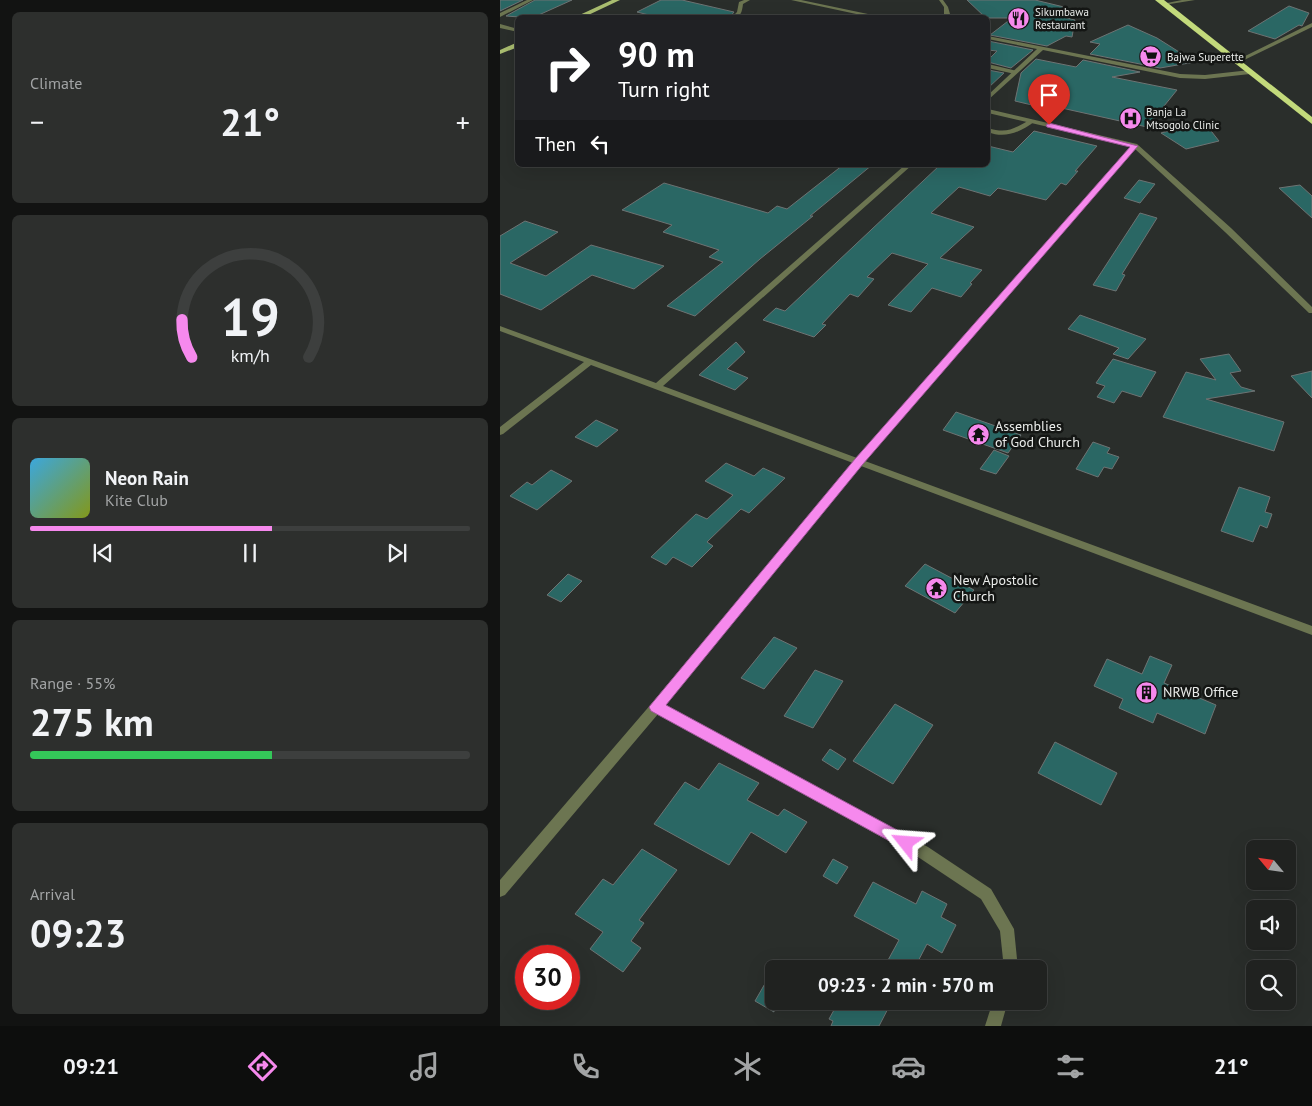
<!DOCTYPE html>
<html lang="en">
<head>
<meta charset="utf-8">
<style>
	:root { --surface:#202220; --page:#2d2f2d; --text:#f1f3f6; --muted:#a2a4a5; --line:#3d3f3e; --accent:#f689ed }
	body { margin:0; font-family:"PT Sans",sans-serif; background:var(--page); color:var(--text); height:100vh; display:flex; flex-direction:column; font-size:19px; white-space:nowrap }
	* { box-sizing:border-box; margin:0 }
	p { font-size:16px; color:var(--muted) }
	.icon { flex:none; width:28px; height:28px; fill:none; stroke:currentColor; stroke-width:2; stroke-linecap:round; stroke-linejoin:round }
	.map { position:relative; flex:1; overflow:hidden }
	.details { display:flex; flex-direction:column; gap:12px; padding:12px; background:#121312; width:500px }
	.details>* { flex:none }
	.guide { position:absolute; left:15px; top:15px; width:475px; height:152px; border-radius:8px; box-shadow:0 5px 20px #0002,0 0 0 1px var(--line); background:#202124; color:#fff; overflow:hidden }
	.needle { width:32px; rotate:299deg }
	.tools { position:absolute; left:746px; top:840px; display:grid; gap:10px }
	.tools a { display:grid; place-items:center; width:50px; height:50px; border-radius:8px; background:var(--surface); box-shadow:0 5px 20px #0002,0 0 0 1px var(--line); font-size:25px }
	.speed { position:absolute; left:15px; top:945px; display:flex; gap:10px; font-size:25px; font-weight:700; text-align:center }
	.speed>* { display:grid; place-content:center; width:65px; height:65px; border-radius:50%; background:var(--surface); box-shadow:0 5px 20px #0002,0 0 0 1px var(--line); line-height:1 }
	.speed .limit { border:8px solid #d22; background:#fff; color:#111 }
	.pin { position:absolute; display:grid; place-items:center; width:42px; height:42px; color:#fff; margin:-51px -21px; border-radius:50% 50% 50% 0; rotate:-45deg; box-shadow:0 0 5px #0007 }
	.pin .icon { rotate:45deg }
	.me { position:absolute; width:55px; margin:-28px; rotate:298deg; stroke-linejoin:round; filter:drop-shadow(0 0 4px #0008) }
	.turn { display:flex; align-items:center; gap:18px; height:105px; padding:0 20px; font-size:22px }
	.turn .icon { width:65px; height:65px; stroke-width:2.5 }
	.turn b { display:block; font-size:35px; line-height:42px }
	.then { display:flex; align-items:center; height:48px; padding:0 20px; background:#0003; gap:10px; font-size:19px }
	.big { font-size:38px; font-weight:800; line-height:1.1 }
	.details .tile { flex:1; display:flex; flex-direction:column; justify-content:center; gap:8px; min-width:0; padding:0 18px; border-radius:8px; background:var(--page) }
	.details .dial { align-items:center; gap:0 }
	.dial svg { height:130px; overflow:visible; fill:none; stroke:var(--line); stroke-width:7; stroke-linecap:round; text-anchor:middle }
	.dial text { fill:var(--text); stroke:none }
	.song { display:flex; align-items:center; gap:15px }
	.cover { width:60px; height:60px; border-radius:8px; background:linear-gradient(135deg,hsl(200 70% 55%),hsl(70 70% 35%)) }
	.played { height:5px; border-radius:2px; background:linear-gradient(90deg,var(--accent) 55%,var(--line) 55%) }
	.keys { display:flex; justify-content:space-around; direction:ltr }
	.heat { display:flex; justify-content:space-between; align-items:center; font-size:28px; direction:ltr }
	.charge { height:8px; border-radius:4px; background:linear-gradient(90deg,#34c759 55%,var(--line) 0) }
	.trip { position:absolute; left:265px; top:960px; width:282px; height:50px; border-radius:8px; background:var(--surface); box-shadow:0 5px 20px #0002,0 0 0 1px var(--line); font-weight:800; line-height:50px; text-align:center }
	.tabs { display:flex; height:80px; justify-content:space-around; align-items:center; background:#0d0e0d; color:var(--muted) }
	.tabs .icon { width:35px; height:35px }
	.tabs .selected { color:var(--accent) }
	.tabs b { font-size:22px; color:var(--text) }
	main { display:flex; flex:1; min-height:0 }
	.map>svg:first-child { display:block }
</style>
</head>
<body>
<main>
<section class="details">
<div class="tile"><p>Climate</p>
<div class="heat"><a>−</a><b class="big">21°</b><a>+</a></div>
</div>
<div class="tile dial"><svg viewBox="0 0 100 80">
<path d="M14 69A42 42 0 1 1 86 69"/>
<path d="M14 69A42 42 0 0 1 8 46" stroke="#f689ed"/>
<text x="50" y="56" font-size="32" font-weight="700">19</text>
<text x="50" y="72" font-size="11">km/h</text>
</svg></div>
<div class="tile">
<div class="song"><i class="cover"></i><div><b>Neon Rain</b><p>Kite Club</p></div></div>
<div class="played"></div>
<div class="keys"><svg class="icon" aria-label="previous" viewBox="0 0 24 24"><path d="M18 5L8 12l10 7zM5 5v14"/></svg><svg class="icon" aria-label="pause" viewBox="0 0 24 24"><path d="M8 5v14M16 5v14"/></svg><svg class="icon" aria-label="next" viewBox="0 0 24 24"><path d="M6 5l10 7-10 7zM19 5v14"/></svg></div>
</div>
<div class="tile"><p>Range · 55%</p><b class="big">275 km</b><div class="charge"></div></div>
<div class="tile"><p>Arrival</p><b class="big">09:23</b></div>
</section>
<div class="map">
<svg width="812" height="1026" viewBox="0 0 812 1026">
	<rect width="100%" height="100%" fill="#2a2e2b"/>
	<g fill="#2a6764" stroke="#6d7373">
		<polygon points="0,0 23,0 0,11"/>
		<polygon points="35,0 72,0 32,18 6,16"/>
		<polygon points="161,0 182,0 234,12 229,18 161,18 137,12"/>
		<polygon points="467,0 535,0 564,7 551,14 575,20 572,37 566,36 547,46 490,35 512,18 486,18"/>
		<polygon points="789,6 809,13 802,26 799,25 775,39 748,31"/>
		<polygon points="628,25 657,38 695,62 660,68 590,54 600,44 590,42"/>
		<polygon points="488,41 533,50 511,68 488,62 488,60 497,51 488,50"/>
		<polygon points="536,59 576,67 583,60 640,72 612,77 677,90 647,127 557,107 553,110 515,101 521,73"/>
		<polygon points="488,70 504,73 488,88"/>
		<polygon points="704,122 719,141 686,149 661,133"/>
		<polygon points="534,131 597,146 575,171 578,171 566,185 561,183 546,200 498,188 490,196 459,187 431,213 474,227 440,258 482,270 470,283 472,284 461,297 432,288 411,312 388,305 428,264 392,253 367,277 374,279 358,297 350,294 322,324 326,325 314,337 263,320 276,308 285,311 440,165 488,165 488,146 513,152"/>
		<polygon points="343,165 372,165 310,216 313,216 260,259 195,316 167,306 223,262 209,257 219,250 163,232 172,225 122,210 164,183 268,213 277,206 287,209"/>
		<polygon points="639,180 655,184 640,203 624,198"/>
		<polygon points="800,185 812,196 812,218 779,188"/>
		<polygon points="640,213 657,218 622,274 625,275 616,291 593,285"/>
		<polygon points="25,221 58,232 10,263 46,276 91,245 164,266 134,289 92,275 41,310 0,294 0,236"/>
		<polygon points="580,315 646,339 628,359 613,354 619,348 568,329"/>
		<polygon points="236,342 245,352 227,369 248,378 235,390 199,375"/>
		<polygon points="729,354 741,371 730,373 741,387 755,391 706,399 784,422 774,451 663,417 686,372 716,380 700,359"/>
		<polygon points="613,359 656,372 641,397 622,391 614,403 597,397 605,386 596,383"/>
		<polygon points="812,371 812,398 791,376"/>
		<polygon points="456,412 521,435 508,453 443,430"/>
		<polygon points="96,420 118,430 97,447 75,437"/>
		<polygon points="593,442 610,448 607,453 619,457 612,469 604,467 598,477 576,469"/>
		<polygon points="494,450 509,456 496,474 480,469"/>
		<polygon points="226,463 254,476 263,468 285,478 249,513 241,509 207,542 213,546 192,567 173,557 166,565 151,557 196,514 207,519 233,495 205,481"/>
		<polygon points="51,470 72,481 37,510 10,496 27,482 32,485"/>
		<polygon points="739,487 770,497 765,512 772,514 767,528 760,525 753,542 721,531"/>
		<polygon points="425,564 474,590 455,613 405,586"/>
		<polygon points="68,574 82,581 61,602 47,595"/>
		<polygon points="274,637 297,648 264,689 241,678"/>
		<polygon points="650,656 672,665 664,683 716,705 705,734 657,713 653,723 619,708 623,699 594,686 607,659 642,674"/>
		<polygon points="315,670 343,681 313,728 284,716"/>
		<polygon points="395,704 433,725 393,784 353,761"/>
		<polygon points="555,742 617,773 601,805 538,773"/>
		<polygon points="330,749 346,759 338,770 322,760"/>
		<polygon points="219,763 259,783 247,800 278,816 284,809 307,822 286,853 251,832 229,865 154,824 185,782 199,790"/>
		<polygon points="142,849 177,870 139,920 144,923 131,941 141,948 123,972 90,949 103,932 75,914 103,879 113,885"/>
		<polygon points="333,859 348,867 337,884 323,876"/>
		<polygon points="373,882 416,904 422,891 447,904 441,917 456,925 442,953 427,944 414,969 400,969 387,962 399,940 354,916"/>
		<polygon points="274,968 274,1012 255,1001"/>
		<polygon points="339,1001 392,1001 379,1026 331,1026 333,1021 329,1019"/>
	</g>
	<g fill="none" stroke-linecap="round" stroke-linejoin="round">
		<g fill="#6c7551" fill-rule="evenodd">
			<polygon points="488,64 517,71 518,72 515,74 488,68"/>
			<path d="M530 120 535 121C521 132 505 139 488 132V128C507 134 513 129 530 120Z"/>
		</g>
		<g fill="#6c7551" fill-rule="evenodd">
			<polygon points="27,0 33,0 0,17 0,13"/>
			<path d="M244 0H250L243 4C242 12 241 18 231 18L237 12 239 2Z"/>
			<polygon points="291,0 301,0 387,18 375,18"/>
			<polygon points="439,0 443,0 448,7 450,14 447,18 442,18 444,14 444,7"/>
			<polygon points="682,0 695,0 664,5 662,4"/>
			<polygon points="812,23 812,27 740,62 735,61"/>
			<polygon points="0,24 18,29 18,32 0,28"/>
			<polygon points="488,36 680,74 705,75 750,70 753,72 750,74 705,79 680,78 543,50 488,100 488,95 537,49 488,39"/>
			<polygon points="488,109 637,144 731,228 812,307 812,313 809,313 725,232 635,149 365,461 812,626 812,635 361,466 164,706 428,847 491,889 514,929 518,969 504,969 500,931 481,899 418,857 158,714 5,895 0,897 0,880 152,703 353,463 91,365 3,434 0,435 0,427 84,362 0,331 0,326 156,383 405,165 412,165 163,386 357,458 631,146 488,113"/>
			<polygon points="493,1001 508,1001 501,1026 485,1026"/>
		</g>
		<g fill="#aabe70" fill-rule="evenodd">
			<polygon points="112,0 120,0 82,18 73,18"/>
			<polygon points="18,42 18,47 0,54 0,50"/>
		</g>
		<polygon fill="#c3da7b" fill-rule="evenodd" points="655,0 664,0 812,117 812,124"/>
	</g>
	<polygon fill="#f689ed" stroke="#a0599a" points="549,123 638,146 363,464 166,705 412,838 414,843 412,848 406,850 151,711 149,707 355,459 630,147 547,127 546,125"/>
	<defs>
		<symbol id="restaurant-disc" viewBox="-11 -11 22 22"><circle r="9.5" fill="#f689ed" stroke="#141614"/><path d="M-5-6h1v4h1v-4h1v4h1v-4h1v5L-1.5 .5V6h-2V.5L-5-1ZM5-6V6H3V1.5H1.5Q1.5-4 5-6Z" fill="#111"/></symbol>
		<symbol id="supermarket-disc" viewBox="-11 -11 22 22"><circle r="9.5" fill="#f689ed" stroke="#141614"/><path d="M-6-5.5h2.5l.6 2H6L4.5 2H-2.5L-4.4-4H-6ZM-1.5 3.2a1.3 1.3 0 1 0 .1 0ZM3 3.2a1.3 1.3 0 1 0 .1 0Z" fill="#111"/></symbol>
		<symbol id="hospital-disc" viewBox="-11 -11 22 22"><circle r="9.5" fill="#f689ed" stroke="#141614"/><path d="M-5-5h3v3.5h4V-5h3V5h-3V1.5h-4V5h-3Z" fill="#111"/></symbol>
		<symbol id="temple-disc" viewBox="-11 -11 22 22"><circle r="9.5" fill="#f689ed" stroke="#141614"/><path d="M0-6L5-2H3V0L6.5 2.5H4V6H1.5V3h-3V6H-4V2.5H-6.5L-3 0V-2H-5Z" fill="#111"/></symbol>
		<symbol id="building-disc" viewBox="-11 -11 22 22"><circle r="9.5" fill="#f689ed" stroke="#141614"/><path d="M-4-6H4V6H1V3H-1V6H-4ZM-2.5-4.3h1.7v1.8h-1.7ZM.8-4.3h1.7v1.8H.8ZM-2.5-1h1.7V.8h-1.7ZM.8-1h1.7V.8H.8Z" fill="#111"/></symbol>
	</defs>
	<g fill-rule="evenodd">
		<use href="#restaurant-disc" x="506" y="6" width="25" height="25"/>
		<use href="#supermarket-disc" x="638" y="44" width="25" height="25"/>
		<use href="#hospital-disc" x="618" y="106" width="25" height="25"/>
		<use href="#temple-disc" x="466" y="422" width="25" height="25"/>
		<use href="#temple-disc" x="424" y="576" width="25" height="25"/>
		<use href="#building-disc" x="634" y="680" width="25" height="25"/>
	</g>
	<g text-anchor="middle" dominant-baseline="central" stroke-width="5" stroke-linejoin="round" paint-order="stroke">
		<g font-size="11" fill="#eaecea" stroke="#141614" text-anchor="start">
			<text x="535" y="12">Sikumbawa<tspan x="535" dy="13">Restaurant</tspan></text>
			<text x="667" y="57">Bajwa Superette</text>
			<text x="646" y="112">Banja La<tspan x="646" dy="13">Mtsogolo Clinic</tspan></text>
		</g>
		<g font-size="14" fill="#eaecea" stroke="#141614" text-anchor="start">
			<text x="495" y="426">Assemblies<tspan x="495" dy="16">of God Church</tspan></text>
			<text x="453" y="580">New Apostolic<tspan x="453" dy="16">Church</tspan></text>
			<text x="663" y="692">NRWB Office</text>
		</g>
	</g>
</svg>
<div class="tools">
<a><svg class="needle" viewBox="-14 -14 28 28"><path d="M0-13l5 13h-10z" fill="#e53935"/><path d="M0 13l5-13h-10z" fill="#a2a4a5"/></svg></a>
<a><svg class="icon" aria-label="sound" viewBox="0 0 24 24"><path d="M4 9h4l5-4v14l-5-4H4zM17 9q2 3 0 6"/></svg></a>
<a><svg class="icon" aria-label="search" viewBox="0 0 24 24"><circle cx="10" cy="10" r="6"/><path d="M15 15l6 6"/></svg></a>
</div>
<div class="speed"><div class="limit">30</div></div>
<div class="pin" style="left:549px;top:125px;background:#d93025"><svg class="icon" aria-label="arrive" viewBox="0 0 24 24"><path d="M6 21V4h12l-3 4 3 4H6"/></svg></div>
<svg class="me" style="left:406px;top:843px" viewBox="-20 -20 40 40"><path d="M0-17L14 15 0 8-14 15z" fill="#f689ed" stroke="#fff" stroke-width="4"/></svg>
<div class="trip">09:23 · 2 min · 570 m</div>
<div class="guide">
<div class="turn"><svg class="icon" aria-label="right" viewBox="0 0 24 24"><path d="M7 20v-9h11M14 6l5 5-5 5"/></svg><div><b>90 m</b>Turn right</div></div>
<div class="then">Then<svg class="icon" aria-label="left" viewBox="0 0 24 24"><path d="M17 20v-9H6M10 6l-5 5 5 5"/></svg></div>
</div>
</div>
</main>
<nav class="tabs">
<b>09:21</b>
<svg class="icon selected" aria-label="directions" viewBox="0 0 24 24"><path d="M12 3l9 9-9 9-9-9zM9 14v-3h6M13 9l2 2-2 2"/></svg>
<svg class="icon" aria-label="music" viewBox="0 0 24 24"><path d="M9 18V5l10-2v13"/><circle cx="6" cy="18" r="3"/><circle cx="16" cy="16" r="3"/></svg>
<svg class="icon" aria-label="phone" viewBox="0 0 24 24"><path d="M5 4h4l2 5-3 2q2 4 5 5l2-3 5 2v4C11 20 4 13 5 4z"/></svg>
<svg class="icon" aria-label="climate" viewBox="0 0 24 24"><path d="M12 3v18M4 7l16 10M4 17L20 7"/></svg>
<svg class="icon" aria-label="car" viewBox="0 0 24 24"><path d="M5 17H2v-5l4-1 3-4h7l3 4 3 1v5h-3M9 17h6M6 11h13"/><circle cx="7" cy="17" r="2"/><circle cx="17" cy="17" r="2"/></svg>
<svg class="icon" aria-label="filters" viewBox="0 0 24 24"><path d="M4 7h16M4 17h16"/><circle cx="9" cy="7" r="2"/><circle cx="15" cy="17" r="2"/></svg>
<b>21°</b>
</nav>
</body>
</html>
